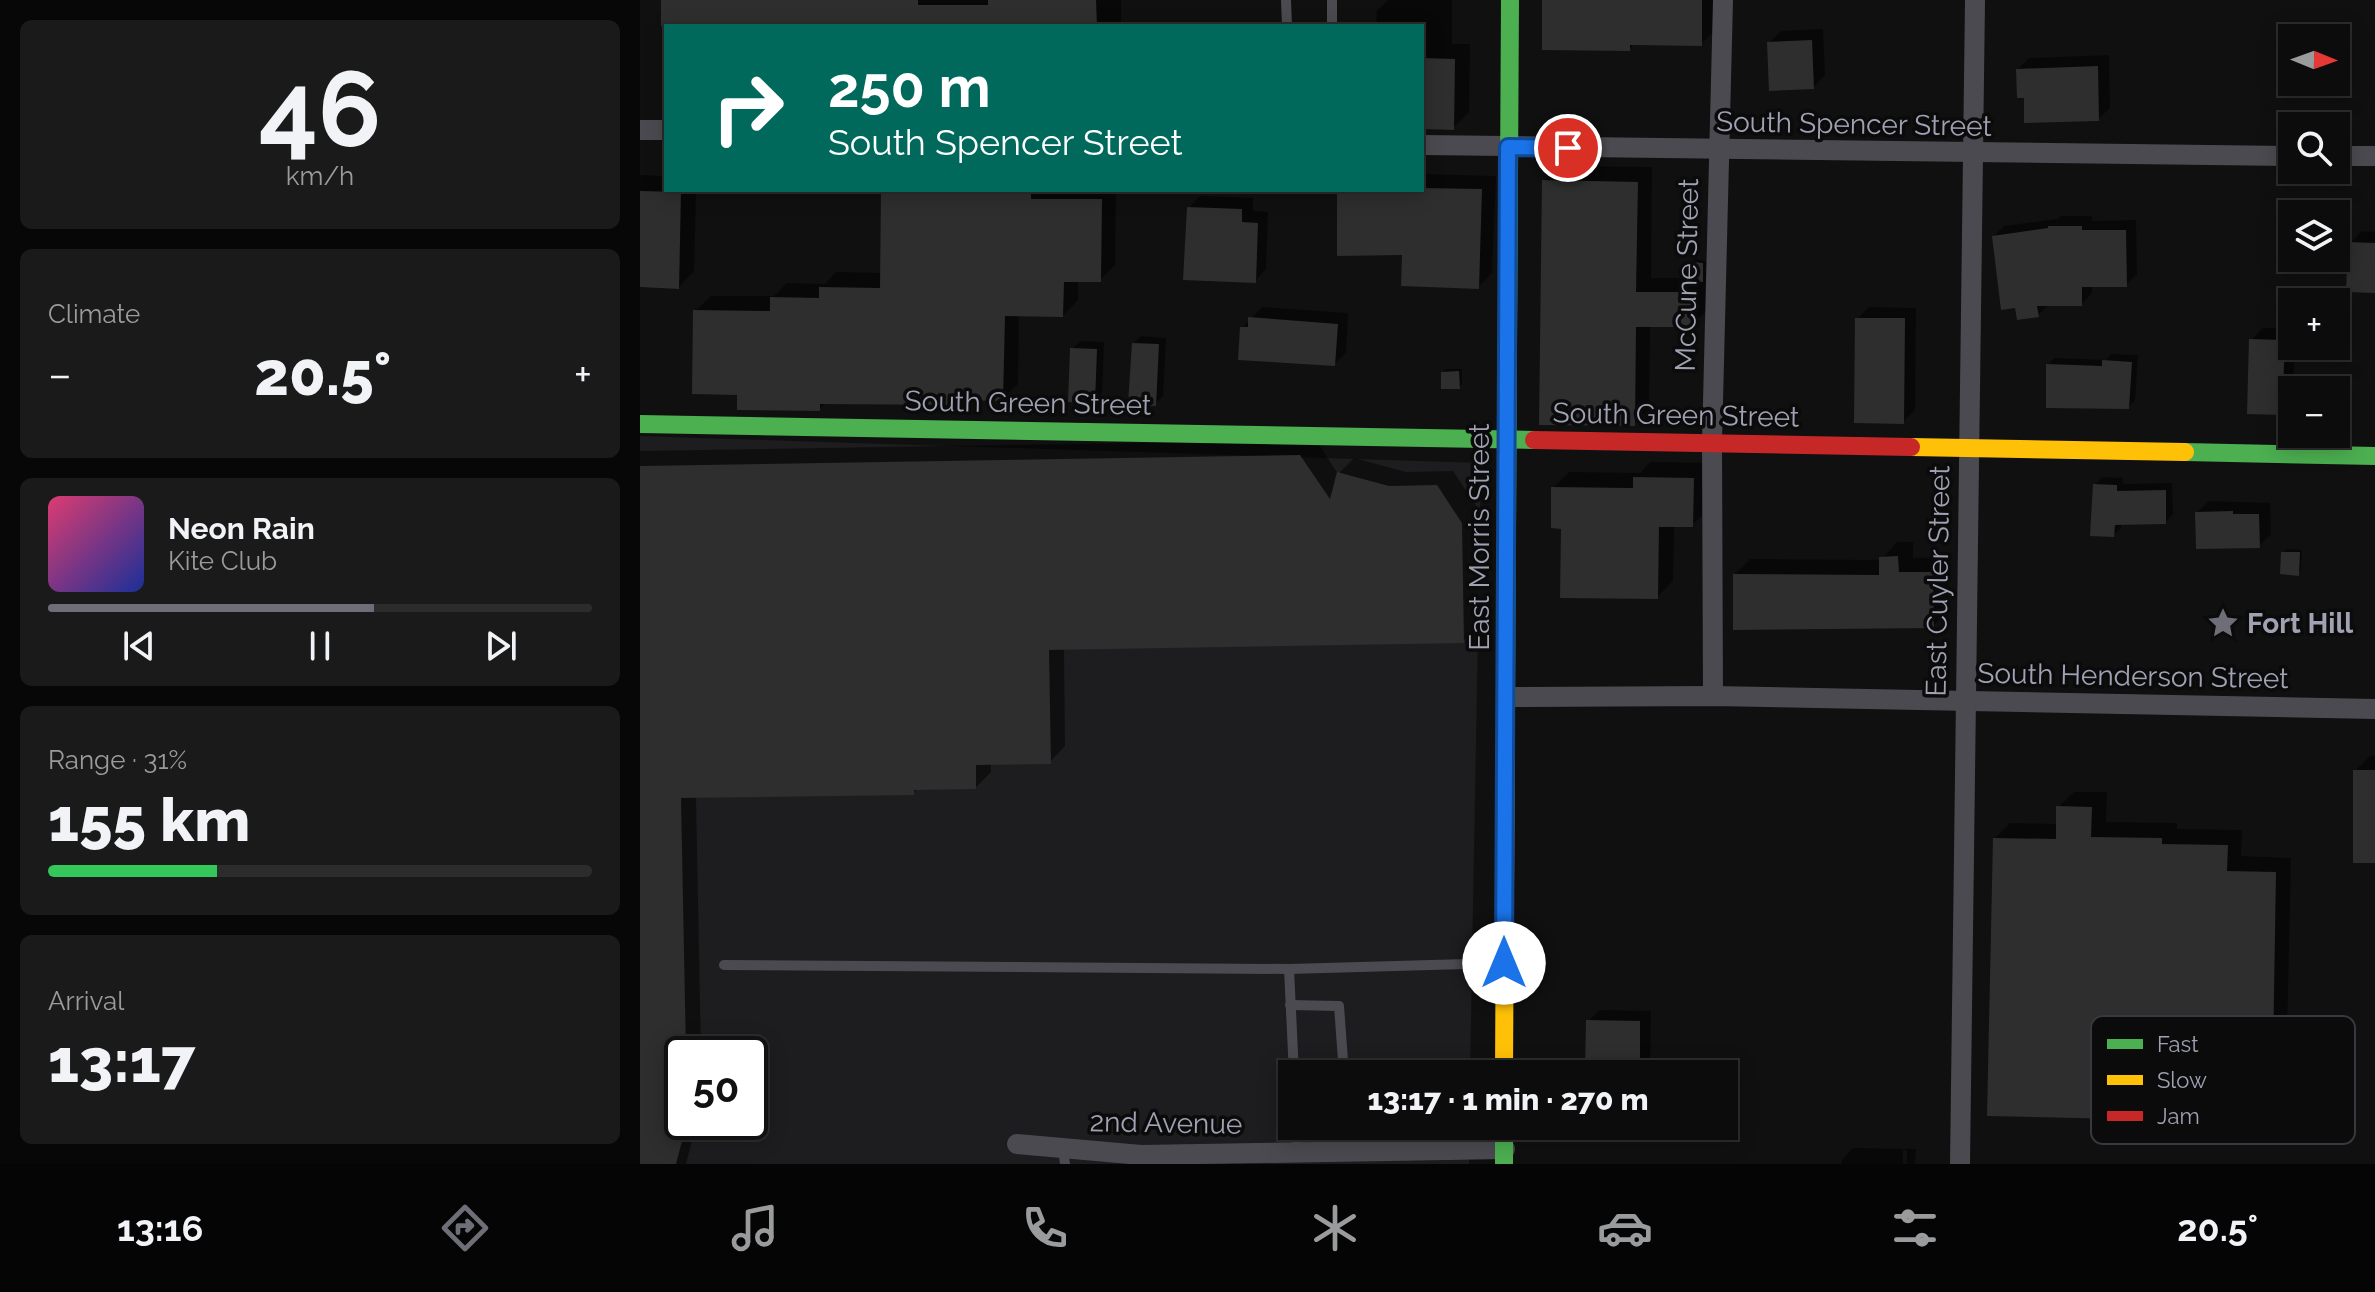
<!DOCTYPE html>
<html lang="en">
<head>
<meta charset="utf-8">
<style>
	:root { --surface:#0c0c0c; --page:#1a1a1a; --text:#f1f3f6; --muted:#9a9b9d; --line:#2c2c2d; --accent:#6e6e79 }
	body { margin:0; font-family:Raleway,sans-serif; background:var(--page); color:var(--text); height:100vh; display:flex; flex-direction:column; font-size:30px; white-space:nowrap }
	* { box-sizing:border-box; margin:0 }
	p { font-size:26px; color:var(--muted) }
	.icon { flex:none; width:44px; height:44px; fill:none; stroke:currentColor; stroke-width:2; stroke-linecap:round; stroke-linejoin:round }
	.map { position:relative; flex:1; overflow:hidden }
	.panel { display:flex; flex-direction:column; gap:20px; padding:20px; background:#070707; width:640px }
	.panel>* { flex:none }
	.hud { position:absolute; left:24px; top:24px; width:760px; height:168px; border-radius:0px; box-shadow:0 4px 20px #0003,0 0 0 2px var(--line); background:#00695c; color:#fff; overflow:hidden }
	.needle { width:52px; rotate:91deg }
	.controls { position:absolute; left:1638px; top:24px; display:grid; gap:16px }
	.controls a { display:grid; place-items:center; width:72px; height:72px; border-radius:0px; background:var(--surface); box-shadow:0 4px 20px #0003,0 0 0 2px var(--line); font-size:40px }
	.speed { position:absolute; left:24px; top:1036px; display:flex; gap:16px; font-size:40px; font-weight:700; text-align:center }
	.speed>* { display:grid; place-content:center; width:104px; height:104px; border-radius:50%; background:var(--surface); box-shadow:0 4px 20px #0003,0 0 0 2px var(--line); line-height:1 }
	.speed .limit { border:4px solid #111; border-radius:12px; background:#fff; color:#111 }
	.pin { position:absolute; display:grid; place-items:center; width:68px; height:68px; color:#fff; margin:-34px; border:4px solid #fff; border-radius:50%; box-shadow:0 2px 8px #0007 }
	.me { position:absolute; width:88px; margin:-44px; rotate:0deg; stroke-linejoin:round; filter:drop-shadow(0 0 6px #0008) }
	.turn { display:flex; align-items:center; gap:28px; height:168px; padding:0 32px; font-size:36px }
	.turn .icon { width:104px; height:104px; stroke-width:2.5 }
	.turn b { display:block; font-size:56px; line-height:68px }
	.big { font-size:60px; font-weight:800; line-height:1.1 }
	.panel .card { flex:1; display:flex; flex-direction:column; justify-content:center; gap:12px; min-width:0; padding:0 28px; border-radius:12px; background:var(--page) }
	.panel .dial { align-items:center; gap:0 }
	.dial b { font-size:104px; line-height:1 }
	.song { display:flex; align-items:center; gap:24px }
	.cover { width:96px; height:96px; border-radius:12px; background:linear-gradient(135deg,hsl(340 70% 55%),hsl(230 70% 35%)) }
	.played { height:8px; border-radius:4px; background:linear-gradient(90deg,var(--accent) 60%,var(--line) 60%) }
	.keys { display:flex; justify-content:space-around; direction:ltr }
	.heat { display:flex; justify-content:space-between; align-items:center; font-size:44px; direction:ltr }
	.charge { height:12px; border-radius:6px; background:linear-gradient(90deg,#34c759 31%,var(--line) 0) }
	.trip { position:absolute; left:638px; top:1060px; width:460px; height:80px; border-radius:0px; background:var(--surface); box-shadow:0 4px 20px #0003,0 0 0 2px var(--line); font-weight:800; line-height:80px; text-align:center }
	.menu { display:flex; height:128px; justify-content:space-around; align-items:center; background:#050505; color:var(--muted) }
	.menu .icon { width:56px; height:56px }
	.menu .selected { color:var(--accent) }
	.menu b { font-size:36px; color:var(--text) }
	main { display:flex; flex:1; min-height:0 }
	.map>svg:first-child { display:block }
</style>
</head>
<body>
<main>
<section class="panel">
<div class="card dial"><b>46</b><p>km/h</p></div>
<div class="card"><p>Climate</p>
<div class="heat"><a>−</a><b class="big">20.5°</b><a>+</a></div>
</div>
<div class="card">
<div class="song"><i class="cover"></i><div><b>Neon Rain</b><p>Kite Club</p></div></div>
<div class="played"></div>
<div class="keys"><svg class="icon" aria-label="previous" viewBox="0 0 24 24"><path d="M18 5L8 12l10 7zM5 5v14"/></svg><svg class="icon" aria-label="pause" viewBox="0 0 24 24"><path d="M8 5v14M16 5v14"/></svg><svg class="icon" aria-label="next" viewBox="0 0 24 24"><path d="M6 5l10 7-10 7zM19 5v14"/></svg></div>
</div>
<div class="card"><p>Range · 31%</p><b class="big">155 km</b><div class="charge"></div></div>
<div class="card"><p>Arrival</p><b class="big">13:17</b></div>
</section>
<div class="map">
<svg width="1735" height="1164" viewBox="0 0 1735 1164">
	<rect width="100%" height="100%" fill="#101010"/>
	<path fill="#1d1d1f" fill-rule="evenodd" d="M0 436 841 463 830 1074H652V1126H829V1164H0ZM42 1054H110V1122H42Z"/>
	<g fill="#0007">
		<polygon points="24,0 481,0 481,26 26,26 26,43 23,43"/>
		<polygon points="748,0 812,0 812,44 830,44 829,112 813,128 782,127 782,26 736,26 737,11"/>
		<polygon points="904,0 1076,0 1076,29 1061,44 995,43 989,49"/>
		<polygon points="1183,29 1185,75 1174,87 1129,43 1141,31"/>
		<polygon points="1469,55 1470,108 1458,119 1386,96 1378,69 1389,58"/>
		<polygon points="919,166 1012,167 1011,278 1050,278 1052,263 1055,259 1066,261 1067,310 1052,325 1010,325 1009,409 994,424 904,181"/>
		<polygon points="782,174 856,176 852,273 838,287 764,253 699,190 782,190"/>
		<polygon points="0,175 26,176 26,190 56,190 54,271 39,287 0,285"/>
		<polygon points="243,190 476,190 475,265 460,280 438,280 438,300 423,315 379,314 378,384 362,399 323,398 318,403 187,402 179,409 99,393 55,311 71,296 134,296 147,283 185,284 196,272 242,273"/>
		<polygon points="560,196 613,198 613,211 628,212 626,269 615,281 549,208"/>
		<polygon points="1421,216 1452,216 1452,221 1496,220 1497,274 1486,285 1452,285 1452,293 1441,304 1409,304 1398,315 1354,236 1364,226 1418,219"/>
		<polygon points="1722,231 1735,232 1735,291 1710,243"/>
		<polygon points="622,307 708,313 706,353 694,364 602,328"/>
		<polygon points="1229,307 1276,308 1275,410 1263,422 1217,319"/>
		<polygon points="1623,328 1652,329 1652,346 1655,346 1652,402 1642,413 1611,340"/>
		<polygon points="501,336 526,338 523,396 515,404 493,344"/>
		<polygon points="440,341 464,342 462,393 454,401 432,349"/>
		<polygon points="1471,354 1498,355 1495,400 1488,407 1408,365 1414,358 1466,360"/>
		<polygon points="806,369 822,369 822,384 819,387 803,372"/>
		<polygon points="676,440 698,474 714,458 766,472 813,471 837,507 839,626 823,641 424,648 425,746 410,762 351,763 351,772 336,787 278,788 273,793 56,796 61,1054 42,1054 42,1122 57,1122 46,1164 0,1164 0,451"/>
		<polygon points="1010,462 1068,463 1068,510 1052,525 1034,525 1033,581 1017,597 923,527 913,488 929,472 1000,473"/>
		<polygon points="1462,477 1483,478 1483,484 1532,483 1533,514 1526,522 1481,523 1481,528 1473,535 1455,485"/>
		<polygon points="1569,501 1630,503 1631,534 1619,546 1557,512"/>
		<polygon points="1257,542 1273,542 1273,558 1308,557 1309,610 1293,626 1095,574 1110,559 1241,560"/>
		<polygon points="1647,549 1662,550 1661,570 1658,573 1643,552"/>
		<polygon points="1730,756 1735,756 1735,861 1715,771"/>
		<polygon points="1434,792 1467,792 1466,822 1537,823 1537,829 1602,830 1601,856 1651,858 1647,1038 1632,1053 1589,1052 1588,1103 1573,1119 1355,838 1370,823 1418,824 1418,807"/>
		<polygon points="960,1010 1011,1011 1010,1074 947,1074 948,1021"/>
		<polygon points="1213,1148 1276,1149 1275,1164 1267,1164 1267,1150 1263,1150 1263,1164 1201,1164 1202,1160"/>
	</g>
	<g fill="#2e2e2f">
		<polygon points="21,0 278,0 278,5 348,5 348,0 456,0 457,26 21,26"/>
		<polygon points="902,0 1062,0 1062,46 990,45 990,51 902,50"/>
		<polygon points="1172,40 1174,89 1129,91 1127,42"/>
		<polygon points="782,58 815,59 814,130 782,129"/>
		<polygon points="1458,66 1459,121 1384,123 1384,98 1377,98 1376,69"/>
		<polygon points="902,180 998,182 996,292 1052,292 1052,327 996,327 995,426 899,425"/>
		<polygon points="782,188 842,189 839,289 761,286 762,255 697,256 697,190 782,190"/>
		<polygon points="241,190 391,191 391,199 462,199 461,282 424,282 423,317 365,316 363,401 319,400 319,405 180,404 180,411 97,410 97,395 52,394 53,310 130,311 130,297 179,298 179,287 240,288"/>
		<polygon points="0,191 41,192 39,289 0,287"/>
		<polygon points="547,207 602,209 602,222 618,223 616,283 543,280"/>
		<polygon points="1408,226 1442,226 1442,230 1486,230 1487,287 1442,287 1442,306 1397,306 1399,317 1377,320 1375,308 1361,310 1352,236 1408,228"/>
		<polygon points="1708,242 1735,243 1735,293 1706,292"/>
		<polygon points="1050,262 1063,263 1063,282 1048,280"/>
		<polygon points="608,317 698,324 695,366 598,360 600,327 608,327"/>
		<polygon points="1215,318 1265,318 1264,424 1214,423"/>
		<polygon points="1609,339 1645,340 1642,415 1607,414"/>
		<polygon points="492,343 519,344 516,406 488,404"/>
		<polygon points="430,348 457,349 455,403 428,402"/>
		<polygon points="1462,360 1492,362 1489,409 1406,408 1406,364 1462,366"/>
		<polygon points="819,371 820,389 801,389 801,372"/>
		<polygon points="660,455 690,499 697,472 749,486 797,485 822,523 824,643 409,650 411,764 336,765 336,789 274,790 274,795 41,798 46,1054 42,1054 42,1122 47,1122 36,1164 0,1164 0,466"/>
		<polygon points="993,477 1054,478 1053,527 1019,527 1018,599 920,598 921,529 911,528 911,487 993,488"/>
		<polygon points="1453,484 1477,485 1477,491 1526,490 1526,524 1475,525 1474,537 1450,536"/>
		<polygon points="1593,511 1593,514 1619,514 1620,548 1556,549 1555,512"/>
		<polygon points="1641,552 1660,552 1659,576 1640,574"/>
		<polygon points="1258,556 1259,572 1293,572 1294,628 1093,630 1093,574 1239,575 1239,557"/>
		<rect x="1713" y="770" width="22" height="93"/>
		<polygon points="1416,806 1452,807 1451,837 1522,838 1522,844 1588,845 1587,871 1636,872 1633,1055 1575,1054 1573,1121 1347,1116 1353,838 1416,839"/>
		<polygon points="946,1020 1000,1021 1000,1074 945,1074"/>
	</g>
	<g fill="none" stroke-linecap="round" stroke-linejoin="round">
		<g stroke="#4a4a50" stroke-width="10">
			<polyline points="646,0 647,26"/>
			<polyline points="692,26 692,0"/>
			<polyline points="84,965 649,969 862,963"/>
			<polyline points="649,969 654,1074"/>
			<polyline points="650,1005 699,1006 704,1074"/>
			<polyline points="657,1126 658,1153"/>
			<polyline points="423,1148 425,1164"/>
		</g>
		<g stroke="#4a4a50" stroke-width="20">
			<polyline points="0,130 26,130"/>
			<polyline points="782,145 1652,156"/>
			<polyline points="1696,156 1735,156"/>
			<polyline points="1073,696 1072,442 1083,0"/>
			<polyline points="866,697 1073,696 1735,709"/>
			<polyline points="377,1144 501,1155 865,1149"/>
			<polyline points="1320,1164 1335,0"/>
		</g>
		<g stroke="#4caf50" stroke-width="18">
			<polyline points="0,424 894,440"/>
			<polyline points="1545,452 1735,456"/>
			<polyline points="866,704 870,0"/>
			<polyline points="864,1126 864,1164"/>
		</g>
		<g stroke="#ffc107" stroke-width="18">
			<polyline points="1271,447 1545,452"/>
			<polyline points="864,1074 866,704"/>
		</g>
		<polyline stroke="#c62828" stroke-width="18" points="894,440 1271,447"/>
	</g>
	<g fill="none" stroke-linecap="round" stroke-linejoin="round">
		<defs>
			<polyline id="route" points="864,963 868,147 928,148"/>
		</defs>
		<use href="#route" stroke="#114b97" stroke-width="20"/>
		<use href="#route" stroke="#1a73e8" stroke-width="14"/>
	</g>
	<defs>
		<symbol id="sight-bare" viewBox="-9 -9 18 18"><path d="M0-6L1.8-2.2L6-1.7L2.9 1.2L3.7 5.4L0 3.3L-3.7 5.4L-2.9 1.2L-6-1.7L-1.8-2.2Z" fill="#6e6e79" stroke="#0b0b0c" stroke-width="2.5" paint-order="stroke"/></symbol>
	</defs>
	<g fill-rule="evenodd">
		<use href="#sight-bare" x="1561" y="601" width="44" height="44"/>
	</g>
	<g text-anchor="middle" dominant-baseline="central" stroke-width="7" stroke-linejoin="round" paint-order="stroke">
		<g font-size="28" fill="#a0a1b2" stroke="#0b0b0c">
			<text transform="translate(1214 124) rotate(1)">South Spencer Street</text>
			<text transform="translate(1047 275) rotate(-89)">McCune Street</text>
			<text transform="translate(388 403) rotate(1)">South Green Street</text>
			<text transform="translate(1036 415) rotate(1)">South Green Street</text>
			<text transform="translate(839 537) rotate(-90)">East Morris Street</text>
			<text transform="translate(1298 581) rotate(-89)">East Cuyler Street</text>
			<text transform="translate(1493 676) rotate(1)">South Henderson Street</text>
			<text transform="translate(526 1123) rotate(1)">2nd Avenue</text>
		</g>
		<g font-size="28" font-weight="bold" fill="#a0a1b2" stroke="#0b0b0c" text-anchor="start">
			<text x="1607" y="623">Fort Hill</text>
		</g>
	</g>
	<rect x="1451" y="1016" width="264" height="128" rx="12" fill="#0b0b0c" stroke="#38383e" stroke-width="2"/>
	<rect x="1467" y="1039" width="36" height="10" fill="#4caf50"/>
	<rect x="1467" y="1075" width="36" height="10" fill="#ffc107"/>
	<rect x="1467" y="1111" width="36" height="10" fill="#c62828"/>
	<g font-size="22" fill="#a0a1b2">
		<text x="1517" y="1052">Fast</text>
		<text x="1517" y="1088">Slow</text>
		<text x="1517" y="1124">Jam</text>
	</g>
</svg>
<div class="controls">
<a><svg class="needle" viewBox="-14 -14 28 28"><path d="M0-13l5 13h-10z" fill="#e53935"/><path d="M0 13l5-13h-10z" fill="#9a9b9d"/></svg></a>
<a><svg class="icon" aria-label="search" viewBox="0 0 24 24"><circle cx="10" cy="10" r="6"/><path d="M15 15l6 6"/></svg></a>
<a><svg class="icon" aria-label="layers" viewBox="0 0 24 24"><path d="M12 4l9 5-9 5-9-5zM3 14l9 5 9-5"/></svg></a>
<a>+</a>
<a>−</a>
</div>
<div class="speed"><div class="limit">50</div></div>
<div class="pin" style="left:928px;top:148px;background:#d93025"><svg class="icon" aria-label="arrive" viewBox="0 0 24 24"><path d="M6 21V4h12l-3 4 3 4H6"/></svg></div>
<svg class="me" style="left:864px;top:963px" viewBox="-20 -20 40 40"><circle r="19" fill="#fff"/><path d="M0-13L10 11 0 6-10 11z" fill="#1a73e8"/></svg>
<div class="trip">13:17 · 1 min · 270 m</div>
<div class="hud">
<div class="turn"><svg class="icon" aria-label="right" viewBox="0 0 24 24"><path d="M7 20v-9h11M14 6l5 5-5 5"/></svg><div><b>250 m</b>South Spencer Street</div></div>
</div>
</div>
</main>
<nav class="menu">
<b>13:16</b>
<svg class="icon selected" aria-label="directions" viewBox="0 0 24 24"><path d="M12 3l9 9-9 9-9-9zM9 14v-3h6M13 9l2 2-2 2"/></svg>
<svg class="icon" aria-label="music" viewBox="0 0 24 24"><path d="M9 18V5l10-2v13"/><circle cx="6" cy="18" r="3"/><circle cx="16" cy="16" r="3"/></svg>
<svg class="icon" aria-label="phone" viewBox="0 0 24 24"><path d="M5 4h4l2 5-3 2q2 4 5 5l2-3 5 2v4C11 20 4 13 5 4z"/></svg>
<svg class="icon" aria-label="climate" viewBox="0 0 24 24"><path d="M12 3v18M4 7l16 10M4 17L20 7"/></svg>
<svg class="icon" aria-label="car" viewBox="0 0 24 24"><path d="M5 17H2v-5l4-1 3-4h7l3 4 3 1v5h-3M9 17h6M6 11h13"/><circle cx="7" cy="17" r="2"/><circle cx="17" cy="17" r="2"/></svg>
<svg class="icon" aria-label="filters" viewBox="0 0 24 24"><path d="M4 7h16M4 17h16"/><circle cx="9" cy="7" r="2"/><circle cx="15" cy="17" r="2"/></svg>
<b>20.5°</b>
</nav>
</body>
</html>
